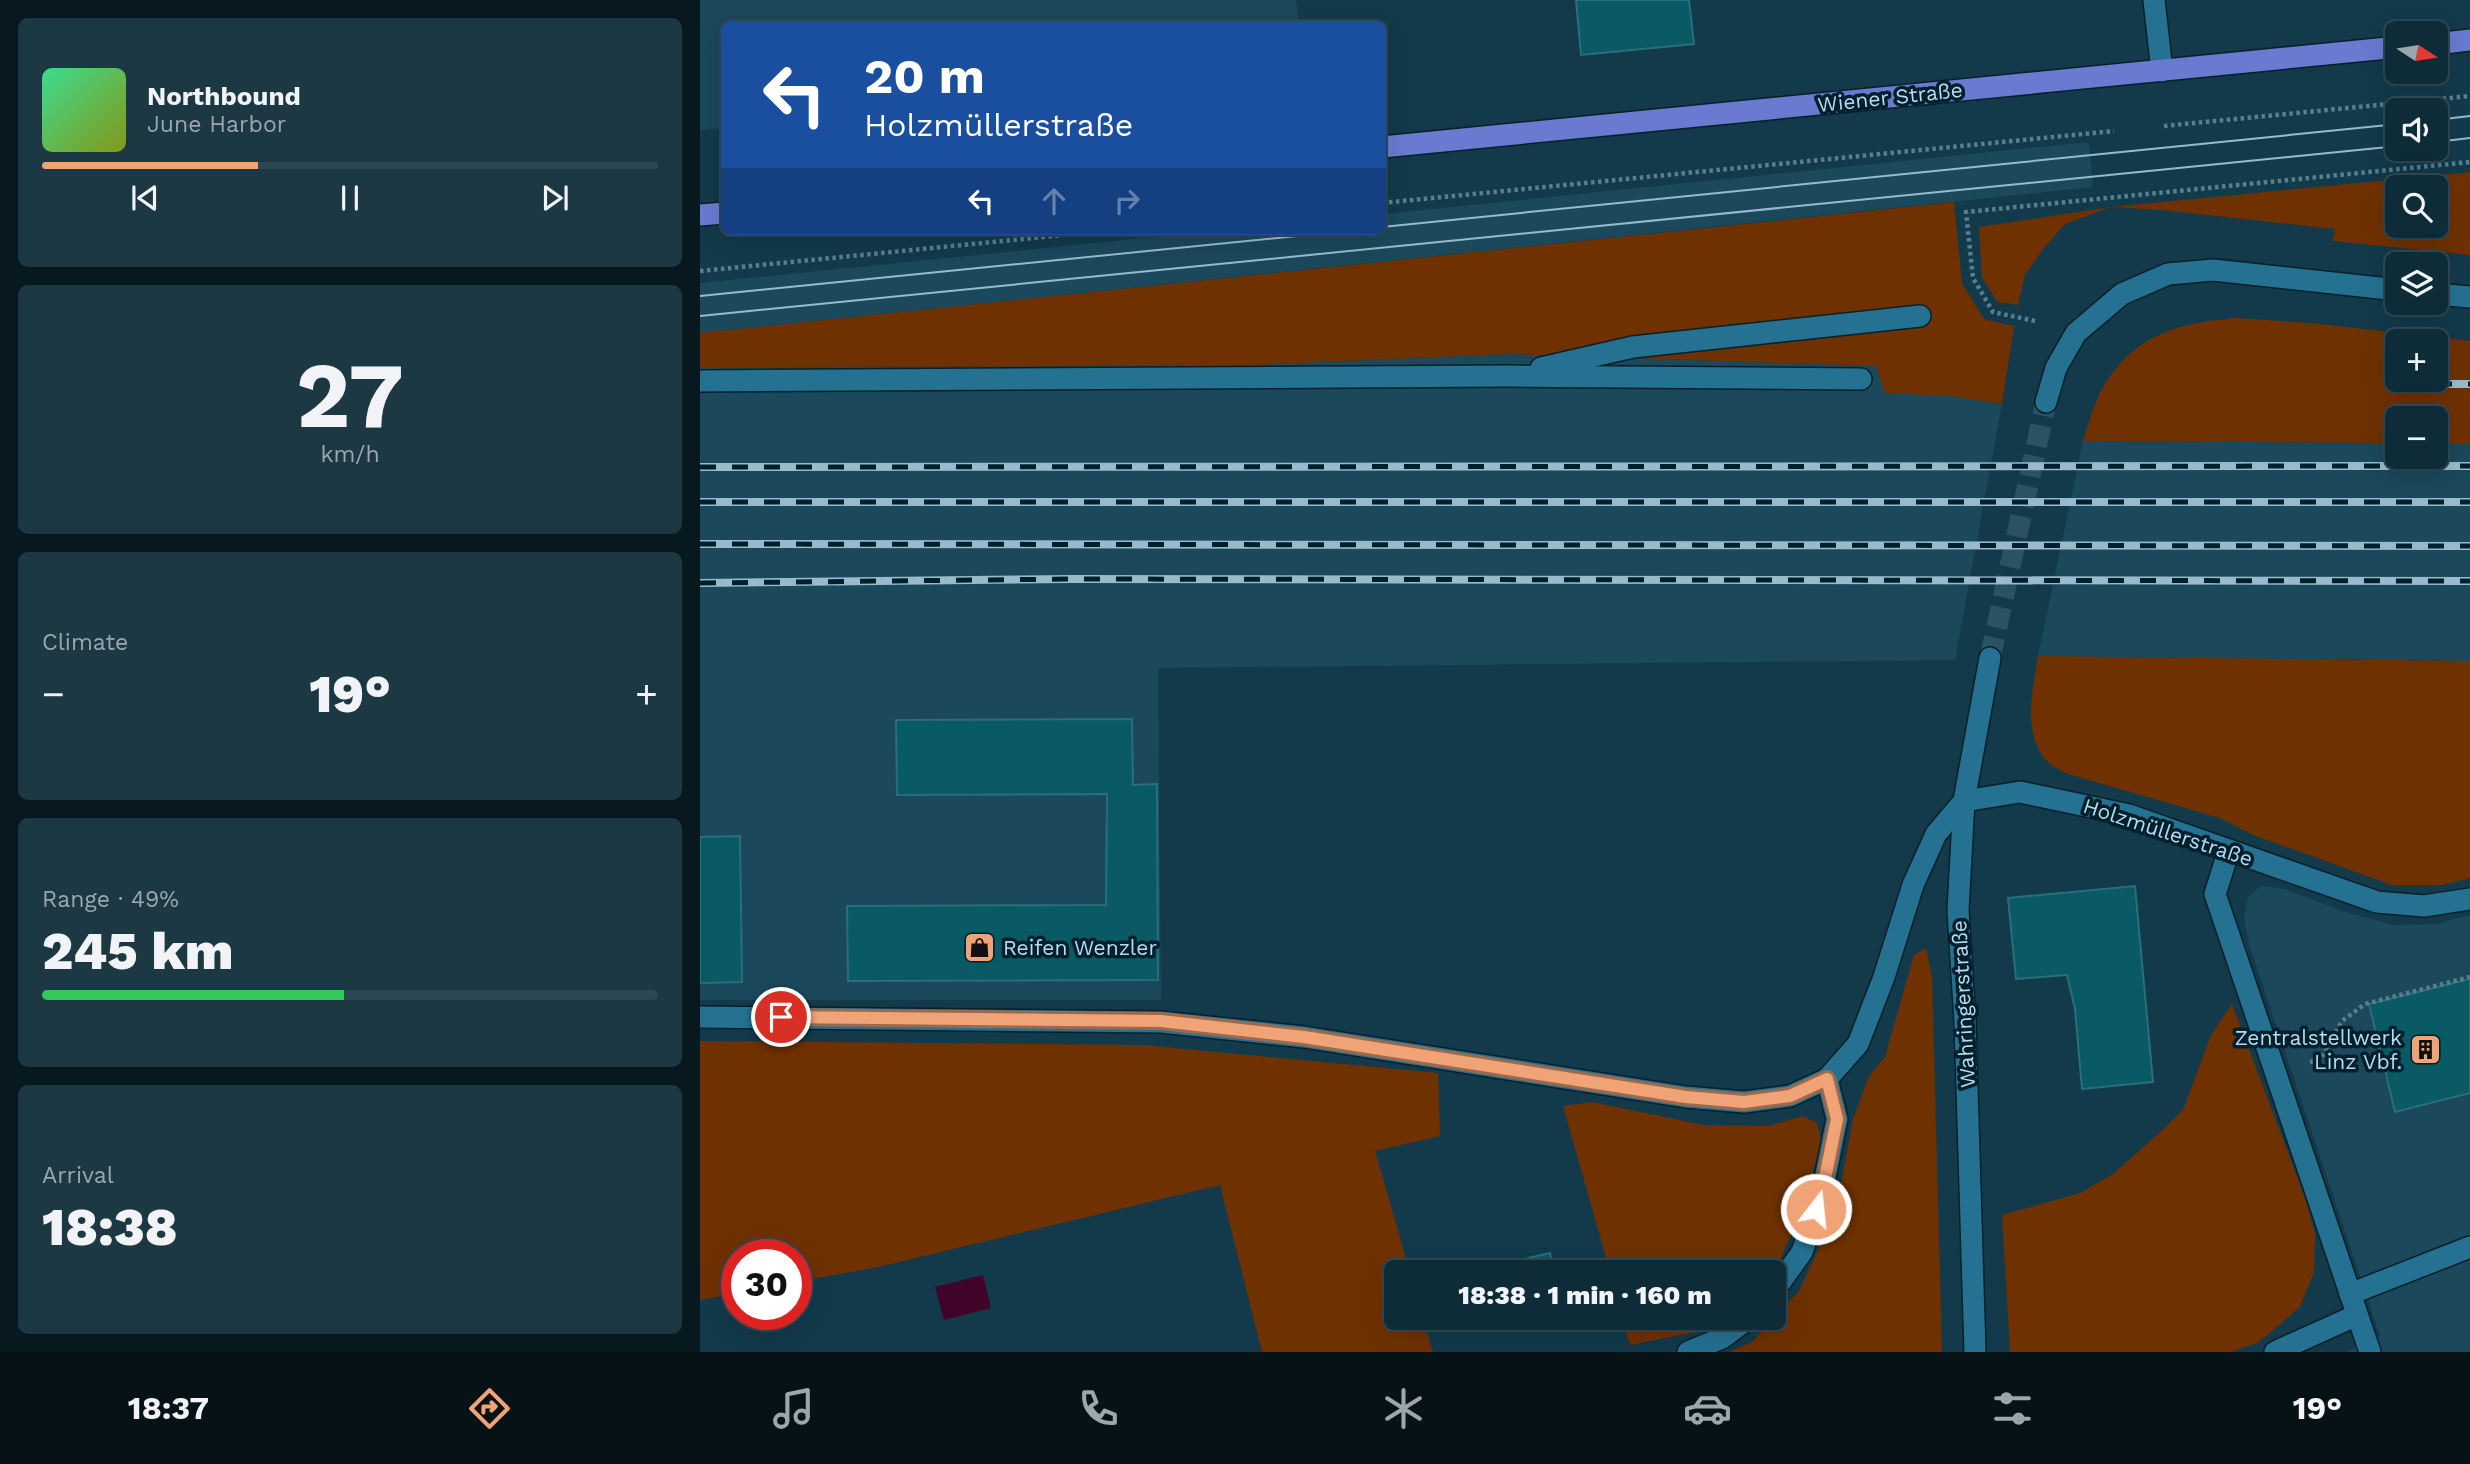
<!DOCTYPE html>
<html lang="en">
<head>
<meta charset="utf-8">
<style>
	:root { --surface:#0e2c38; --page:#1c3843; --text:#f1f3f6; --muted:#9ba7ae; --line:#2e4853; --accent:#efa377 }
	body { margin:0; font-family:"Work Sans",sans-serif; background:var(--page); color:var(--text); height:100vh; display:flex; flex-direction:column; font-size:26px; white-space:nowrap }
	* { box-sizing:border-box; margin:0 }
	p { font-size:23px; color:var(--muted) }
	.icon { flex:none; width:38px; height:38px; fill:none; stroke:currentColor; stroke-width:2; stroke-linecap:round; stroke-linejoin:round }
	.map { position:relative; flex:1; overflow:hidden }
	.sheet { display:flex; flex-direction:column; gap:18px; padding:18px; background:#08181f; width:700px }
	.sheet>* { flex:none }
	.banner { position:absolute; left:21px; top:21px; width:665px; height:214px; border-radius:10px; box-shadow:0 7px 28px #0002,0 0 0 2px var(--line); background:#1a4fa0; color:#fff; overflow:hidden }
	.needle { width:46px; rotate:102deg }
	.fabs { position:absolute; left:1685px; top:21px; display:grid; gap:14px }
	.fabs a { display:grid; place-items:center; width:63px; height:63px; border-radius:10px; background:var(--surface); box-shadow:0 7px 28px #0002,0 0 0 2px var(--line); font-size:35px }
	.speed { position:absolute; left:21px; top:1239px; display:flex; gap:14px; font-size:35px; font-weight:700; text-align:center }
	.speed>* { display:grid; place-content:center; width:91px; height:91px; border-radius:50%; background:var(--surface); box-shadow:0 7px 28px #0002,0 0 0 2px var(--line); line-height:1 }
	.speed .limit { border:10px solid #d22; background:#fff; color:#111 }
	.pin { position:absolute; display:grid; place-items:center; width:60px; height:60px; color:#fff; margin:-30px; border:4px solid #fff; border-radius:50%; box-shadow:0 2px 7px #0007 }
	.me { position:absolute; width:77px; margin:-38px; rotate:16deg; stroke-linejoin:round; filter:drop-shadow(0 0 5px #0008) }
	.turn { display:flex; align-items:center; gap:24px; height:147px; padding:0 28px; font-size:32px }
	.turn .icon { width:91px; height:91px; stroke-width:2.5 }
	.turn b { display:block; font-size:49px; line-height:60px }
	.lanes { display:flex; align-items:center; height:66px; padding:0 28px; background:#0003; justify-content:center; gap:35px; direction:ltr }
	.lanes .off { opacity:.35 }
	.big { font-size:52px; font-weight:800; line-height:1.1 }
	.sheet .widget { flex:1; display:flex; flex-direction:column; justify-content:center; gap:10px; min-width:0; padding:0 24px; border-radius:10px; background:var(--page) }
	.sheet .dial { align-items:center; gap:0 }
	.dial b { font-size:91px; line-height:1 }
	.song { display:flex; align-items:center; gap:21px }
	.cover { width:84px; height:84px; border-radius:10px; background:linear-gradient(135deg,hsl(150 70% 55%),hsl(70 70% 35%)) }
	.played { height:7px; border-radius:4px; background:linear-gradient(90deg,var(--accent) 35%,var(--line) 35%) }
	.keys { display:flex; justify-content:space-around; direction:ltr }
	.heat { display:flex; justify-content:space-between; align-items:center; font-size:38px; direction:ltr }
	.charge { height:10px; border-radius:5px; background:linear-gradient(90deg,#34c759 49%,var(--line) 0) }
	.trip { position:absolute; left:684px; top:1260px; width:402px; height:70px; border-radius:10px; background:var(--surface); box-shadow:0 7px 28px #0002,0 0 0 2px var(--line); font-weight:800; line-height:70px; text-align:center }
	.menu { display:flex; height:112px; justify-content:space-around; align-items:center; background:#061216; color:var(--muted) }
	.menu .icon { width:49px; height:49px }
	.menu .selected { color:var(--accent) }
	.menu b { font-size:32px; color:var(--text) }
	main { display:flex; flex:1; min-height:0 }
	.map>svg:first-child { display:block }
</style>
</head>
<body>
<main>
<section class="sheet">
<div class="widget">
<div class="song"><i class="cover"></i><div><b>Northbound</b><p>June Harbor</p></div></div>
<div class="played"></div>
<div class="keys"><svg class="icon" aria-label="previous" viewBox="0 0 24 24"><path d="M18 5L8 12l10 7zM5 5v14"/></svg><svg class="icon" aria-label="pause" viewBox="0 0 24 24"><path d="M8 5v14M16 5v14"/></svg><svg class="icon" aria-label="next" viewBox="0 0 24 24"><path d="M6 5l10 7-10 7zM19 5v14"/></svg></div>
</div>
<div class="widget dial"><b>27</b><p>km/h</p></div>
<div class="widget"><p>Climate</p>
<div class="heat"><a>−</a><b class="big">19°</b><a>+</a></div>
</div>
<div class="widget"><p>Range · 49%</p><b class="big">245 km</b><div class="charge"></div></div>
<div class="widget"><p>Arrival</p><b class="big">18:38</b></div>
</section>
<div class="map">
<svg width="1770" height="1352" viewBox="0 0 1770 1352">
	<rect width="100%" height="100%" fill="#123a4b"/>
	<g fill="#1b485b">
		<polygon points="0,0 596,0 599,24 24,24 24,128 0,130"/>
		<polygon points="1389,142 1393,187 0,333 0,283 514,231 682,231 683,214"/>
		<polygon points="807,354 1176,366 1251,396 1302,404 1255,660 458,668 461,1000 0,1000 0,367 532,366"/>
		<polygon points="1383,441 1697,443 1698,457 1736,457 1736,443 1770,443 1770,661 1338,656"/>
		<polygon points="1561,886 1585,889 1642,911 1693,925 1736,924 1770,915 1770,1352 1646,1352 1680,1336 1549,944 1544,918 1548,897"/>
	</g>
	<g fill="#6f3100" fill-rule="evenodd">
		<path d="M1770 172V255L1633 241 1635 229 1461 210 1411 207 1365 224 1343 249 1325 275 1318 305 1297 302 1282 277 1279 227 1411 207ZM1698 187H1736V226H1698Z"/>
		<polygon points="1254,202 1262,283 1284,319 1314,326 1302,404 1251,396 1185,393 1176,366 807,354 532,366 0,367 0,333"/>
		<path d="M1537 318 1611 323 1770 341V443H1736V418H1698L1697 443 1383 441C1388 426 1392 409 1399 395 1430 336 1475 323 1537 318ZM1698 341H1736V380H1698Z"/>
		<path d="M1338 656 1770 661V878L1742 885H1692L1553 835 1520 818 1368 774C1361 770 1350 766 1345 759 1322 730 1333 690 1338 656Z"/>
		<polygon points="1226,948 1232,976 1242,1352 1029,1352 1052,1342 1099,1291 1136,1211 1153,1119 1169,1076 1185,1057 1214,955"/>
		<polygon points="1532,1004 1605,1198 1615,1234 1614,1272 1600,1307 1559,1342 1531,1352 1310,1352 1302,1215 1380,1193 1413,1174 1456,1136 1483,1110 1511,1035"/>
		<polygon points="0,1041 443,1045 738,1073 740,1136 675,1151 710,1272 696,1272 696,1318 723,1318 733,1352 562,1352 520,1185 178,1267 96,1282 96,1255 37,1255 37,1293 0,1300"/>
		<polygon points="892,1102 1004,1125 1068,1126 1103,1116 1117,1123 1121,1140 1106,1200 1077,1267 1073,1272 910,1272 863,1106"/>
		<polygon points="922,1318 1023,1318 1000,1331 930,1345"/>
	</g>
	<polygon fill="#3f0427" points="283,1275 291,1308 244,1320 235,1287"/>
	<g fill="#095a65" stroke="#296f7b" stroke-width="2">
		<polygon points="876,0 989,0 994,44 881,55"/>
		<polygon points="432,719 433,785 457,784 458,980 148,981 147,906 406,905 407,794 197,795 196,720"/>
		<polygon points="40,836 42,982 0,983 0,837"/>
		<polygon points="1435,886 1453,1082 1382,1089 1375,1009 1367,975 1316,979 1308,898"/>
		<polygon points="1770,979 1770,1093 1695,1112 1669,1004"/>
		<polygon points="850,1253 854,1272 787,1272 786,1268"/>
		<polygon points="797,1318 835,1318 799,1326"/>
	</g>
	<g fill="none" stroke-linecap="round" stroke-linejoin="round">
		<polyline stroke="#2b5263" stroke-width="21" stroke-dasharray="21 10" stroke-linecap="butt" points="1290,658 1346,402"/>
		<defs>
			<g id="minor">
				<polyline points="1454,0 1462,71"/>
				<polyline points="1736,294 1770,297"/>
				<polyline points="841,368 933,347 1220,316"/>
				<polyline points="0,381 808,376 1161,379"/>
				<polyline points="1346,402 1356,368 1376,333 1422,294 1468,274 1513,270 1698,290"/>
				<polyline points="1529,850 1515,894 1670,1352"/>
				<polyline points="0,1017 461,1022 604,1037 986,1097 1044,1102 1090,1096 1127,1079 1158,1044 1184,977 1213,885 1236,834 1264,801 1320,792 1429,815 1677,902 1724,906 1770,899"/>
				<polyline points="1074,1291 1102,1252 1123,1188 1137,1119 1127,1079"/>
				<polyline points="1650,1294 1770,1247"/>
				<polyline points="988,1352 1022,1338 1049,1318"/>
				<polyline points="1275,1352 1265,1022 1258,910 1264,801 1290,658"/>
				<polyline points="1575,1352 1657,1315"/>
			</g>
			<g id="major">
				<polyline points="1736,44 1770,40"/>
				<polyline points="682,147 1698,47"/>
				<polyline points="0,215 24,213"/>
			</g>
		</defs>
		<use href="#minor" stroke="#08202a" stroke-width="24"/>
		<use href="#major" stroke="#08202a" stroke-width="24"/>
		<g stroke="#587e8f" stroke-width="4.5" stroke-dasharray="3.5 3.5" stroke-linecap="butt">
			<polyline points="1464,126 1770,96"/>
			<polyline points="682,203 1414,131"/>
			<polyline points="0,271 404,231"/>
			<polyline points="1335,321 1293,312 1273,278 1266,212 1770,162"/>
			<polyline points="1610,1062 1620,1060 1642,1021 1665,1004 1770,977"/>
		</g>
		<use href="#minor" stroke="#247192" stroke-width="21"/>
		<use href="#major" stroke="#6a7ad1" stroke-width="21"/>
		<g stroke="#97bbcd" stroke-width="2">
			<polyline points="1736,120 1770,116"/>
			<polyline points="1736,142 1770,138"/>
			<polyline points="682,227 1698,124"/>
			<polyline points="0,296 647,231"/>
			<polyline points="0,316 1698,146"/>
		</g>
		<defs>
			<g id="rail">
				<polyline points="1704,384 1770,384"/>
				<polyline points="0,467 1770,466"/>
				<polyline points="0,502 1770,502"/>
				<polyline points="0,544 1770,546"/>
				<polyline points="0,583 373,579 1770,581"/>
			</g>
		</defs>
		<use href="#rail" stroke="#97bbcd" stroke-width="8"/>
		<use href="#rail" stroke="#01202d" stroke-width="5" stroke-dasharray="16" stroke-linecap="butt"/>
	</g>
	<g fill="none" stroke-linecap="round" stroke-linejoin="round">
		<defs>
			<polyline id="route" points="81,1017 461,1021 604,1037 986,1097 1044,1102 1090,1096 1127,1079 1137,1119 1123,1188 1116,1209"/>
		</defs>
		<use href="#route" stroke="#9b6a4d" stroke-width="18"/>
		<use href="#route" stroke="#efa377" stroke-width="12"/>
	</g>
	<defs>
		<symbol id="shop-square" viewBox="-11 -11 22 22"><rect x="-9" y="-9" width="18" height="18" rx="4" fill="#efa377" stroke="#01202d"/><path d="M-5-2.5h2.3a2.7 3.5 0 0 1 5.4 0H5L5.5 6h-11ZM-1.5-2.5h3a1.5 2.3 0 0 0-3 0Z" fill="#111"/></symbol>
		<symbol id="building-square" viewBox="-11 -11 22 22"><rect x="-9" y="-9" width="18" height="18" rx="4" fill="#efa377" stroke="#01202d"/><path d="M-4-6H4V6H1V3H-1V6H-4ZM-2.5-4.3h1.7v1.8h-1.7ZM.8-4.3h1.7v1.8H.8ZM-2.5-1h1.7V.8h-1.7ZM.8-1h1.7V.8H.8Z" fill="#111"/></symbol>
	</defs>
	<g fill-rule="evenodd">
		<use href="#shop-square" x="262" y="930" width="35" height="35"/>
		<use href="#building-square" x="1708" y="1032" width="35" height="35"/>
	</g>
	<g text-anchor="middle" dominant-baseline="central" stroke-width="7" stroke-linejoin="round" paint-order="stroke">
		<g font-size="21" fill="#b8dbed" stroke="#01202d">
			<text transform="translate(1190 97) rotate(-6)">Wiener Straße</text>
			<text transform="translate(1468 832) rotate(18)">Holzmüllerstraße</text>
			<text transform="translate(1263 1004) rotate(-93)">Wahringerstraße</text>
		</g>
		<g font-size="21" fill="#b8dbed" stroke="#01202d" text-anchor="start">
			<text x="303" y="947">Reifen Wenzler</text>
			<text x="1702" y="1037" text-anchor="end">Zentralstellwerk<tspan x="1702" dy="24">Linz Vbf.</tspan></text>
		</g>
	</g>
</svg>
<div class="fabs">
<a><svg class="needle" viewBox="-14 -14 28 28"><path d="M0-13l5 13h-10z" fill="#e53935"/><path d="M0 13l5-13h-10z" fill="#9ba7ae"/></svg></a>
<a><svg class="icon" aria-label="sound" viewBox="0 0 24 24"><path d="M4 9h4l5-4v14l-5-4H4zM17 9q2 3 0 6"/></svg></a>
<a><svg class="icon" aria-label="search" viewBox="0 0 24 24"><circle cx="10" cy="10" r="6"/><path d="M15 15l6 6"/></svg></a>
<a><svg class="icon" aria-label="layers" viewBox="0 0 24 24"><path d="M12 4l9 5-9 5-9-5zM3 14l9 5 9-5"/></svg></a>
<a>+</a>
<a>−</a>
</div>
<div class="speed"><div class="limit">30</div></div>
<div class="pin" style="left:81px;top:1017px;background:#d93025"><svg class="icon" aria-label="arrive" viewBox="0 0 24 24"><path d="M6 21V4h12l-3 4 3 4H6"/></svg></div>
<svg class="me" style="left:1116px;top:1209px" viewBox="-20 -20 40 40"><circle r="17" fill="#efa377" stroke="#fff" stroke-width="3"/><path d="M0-11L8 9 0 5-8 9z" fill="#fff"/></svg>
<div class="trip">18:38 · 1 min · 160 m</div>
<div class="banner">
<div class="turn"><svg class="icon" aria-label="left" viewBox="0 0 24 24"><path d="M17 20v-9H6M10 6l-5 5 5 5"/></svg><div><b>20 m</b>Holzmüllerstraße</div></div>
<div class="lanes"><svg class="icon" aria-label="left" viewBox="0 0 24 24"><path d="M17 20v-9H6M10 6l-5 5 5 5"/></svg><svg class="icon off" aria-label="ahead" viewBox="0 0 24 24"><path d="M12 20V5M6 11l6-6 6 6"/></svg><svg class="icon off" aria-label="right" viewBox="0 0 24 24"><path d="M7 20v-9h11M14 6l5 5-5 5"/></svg></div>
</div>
</div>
</main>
<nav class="menu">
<b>18:37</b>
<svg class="icon selected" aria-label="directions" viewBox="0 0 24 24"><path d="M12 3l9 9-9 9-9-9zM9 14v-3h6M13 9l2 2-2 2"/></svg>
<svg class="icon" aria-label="music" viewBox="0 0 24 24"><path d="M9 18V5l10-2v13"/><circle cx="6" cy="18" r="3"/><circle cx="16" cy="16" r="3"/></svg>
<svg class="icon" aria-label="phone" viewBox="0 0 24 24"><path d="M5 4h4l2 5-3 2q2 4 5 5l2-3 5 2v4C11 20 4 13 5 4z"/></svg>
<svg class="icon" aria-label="climate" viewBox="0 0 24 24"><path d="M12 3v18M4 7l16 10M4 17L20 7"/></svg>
<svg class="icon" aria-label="car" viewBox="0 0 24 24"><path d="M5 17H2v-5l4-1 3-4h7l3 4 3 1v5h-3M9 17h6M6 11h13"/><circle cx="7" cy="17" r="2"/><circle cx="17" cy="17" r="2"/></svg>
<svg class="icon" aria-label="filters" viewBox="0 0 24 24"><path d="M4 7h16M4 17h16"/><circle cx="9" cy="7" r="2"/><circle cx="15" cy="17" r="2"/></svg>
<b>19°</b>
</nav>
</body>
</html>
